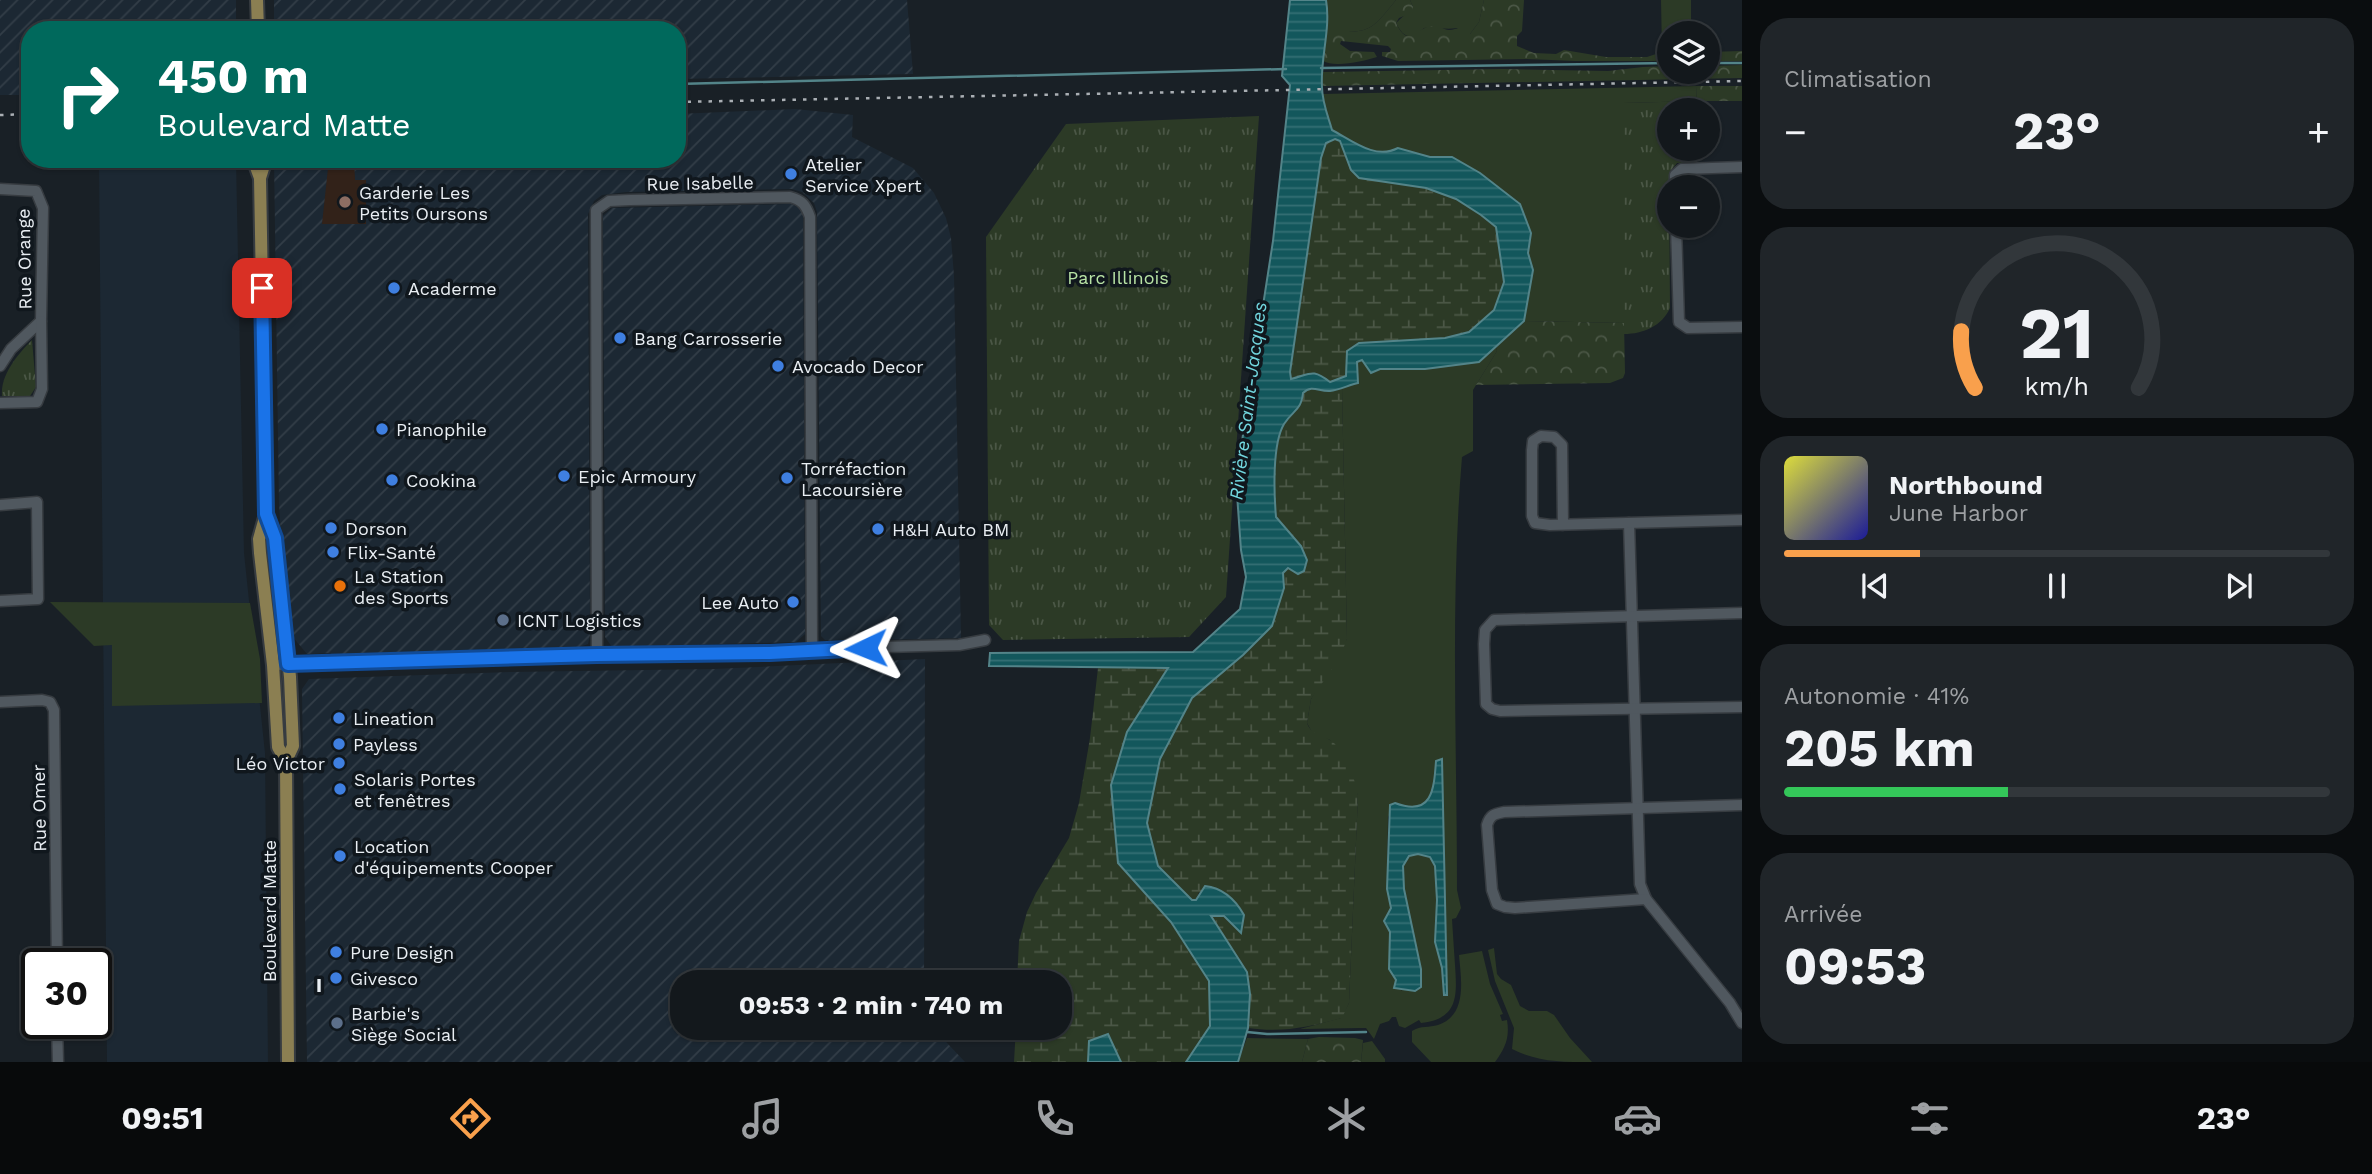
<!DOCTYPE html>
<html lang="fr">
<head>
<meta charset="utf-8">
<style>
	:root { --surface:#13181c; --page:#202529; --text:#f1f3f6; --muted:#9da0a3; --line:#32373b; --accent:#f9a04c }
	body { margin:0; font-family:"Work Sans",sans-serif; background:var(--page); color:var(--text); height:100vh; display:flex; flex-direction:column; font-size:26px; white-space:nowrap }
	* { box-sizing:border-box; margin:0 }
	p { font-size:23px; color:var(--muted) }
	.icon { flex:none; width:38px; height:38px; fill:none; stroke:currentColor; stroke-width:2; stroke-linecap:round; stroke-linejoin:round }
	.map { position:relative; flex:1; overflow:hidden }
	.drawer { display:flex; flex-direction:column; gap:18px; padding:18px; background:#0a0d0f; width:630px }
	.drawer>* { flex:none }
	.hud { position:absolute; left:21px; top:21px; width:665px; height:147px; border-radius:28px; box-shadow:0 2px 5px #0004,0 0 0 2px var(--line); background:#00695c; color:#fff; overflow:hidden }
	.controls { position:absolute; left:1657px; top:21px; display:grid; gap:14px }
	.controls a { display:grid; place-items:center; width:63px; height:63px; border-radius:50%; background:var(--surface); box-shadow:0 2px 5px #0004,0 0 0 2px var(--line); font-size:35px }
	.speed { position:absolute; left:21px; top:948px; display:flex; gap:14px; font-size:35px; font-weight:700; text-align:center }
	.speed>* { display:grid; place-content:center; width:91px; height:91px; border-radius:50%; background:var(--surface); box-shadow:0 2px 5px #0004,0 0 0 2px var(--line); line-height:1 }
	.speed .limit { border:4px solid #111; border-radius:10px; background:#fff; color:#111 }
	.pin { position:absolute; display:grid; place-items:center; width:60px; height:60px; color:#fff; margin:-30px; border-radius:14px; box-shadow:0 4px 10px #0006 }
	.me { position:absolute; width:77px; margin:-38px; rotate:268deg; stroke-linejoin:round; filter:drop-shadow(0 0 5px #0008) }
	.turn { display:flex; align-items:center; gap:24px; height:147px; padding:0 21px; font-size:32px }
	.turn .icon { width:91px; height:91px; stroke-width:2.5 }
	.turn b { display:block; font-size:49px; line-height:60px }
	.big { font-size:52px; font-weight:700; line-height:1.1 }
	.drawer .card { flex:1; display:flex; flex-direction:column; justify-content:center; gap:10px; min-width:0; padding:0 24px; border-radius:28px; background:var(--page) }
	.drawer .dial { align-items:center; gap:0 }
	.dial svg { height:182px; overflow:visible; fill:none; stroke:var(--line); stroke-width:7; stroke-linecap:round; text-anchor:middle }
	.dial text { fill:var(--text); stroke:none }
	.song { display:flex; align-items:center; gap:21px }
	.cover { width:84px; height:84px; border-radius:10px; background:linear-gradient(135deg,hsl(60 70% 55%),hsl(240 70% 35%)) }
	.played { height:7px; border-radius:4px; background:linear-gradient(90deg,var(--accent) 25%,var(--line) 25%) }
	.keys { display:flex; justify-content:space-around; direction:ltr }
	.heat { display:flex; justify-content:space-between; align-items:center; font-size:38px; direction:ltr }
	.charge { height:10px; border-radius:5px; background:linear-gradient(90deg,#34c759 41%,var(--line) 0) }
	.trip { position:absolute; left:670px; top:970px; width:402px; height:70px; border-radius:28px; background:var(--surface); box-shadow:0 2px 5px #0004,0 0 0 2px var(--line); font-weight:700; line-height:70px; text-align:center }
	.dock { display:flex; height:112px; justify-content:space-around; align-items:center; background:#080a0b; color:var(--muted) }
	.dock .icon { width:49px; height:49px }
	.dock .on { color:var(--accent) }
	.dock b { font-size:32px; color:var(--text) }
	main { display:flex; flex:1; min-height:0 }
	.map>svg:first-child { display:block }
</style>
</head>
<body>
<main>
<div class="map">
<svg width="1742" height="1062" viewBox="0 0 1742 1062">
	<defs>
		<pattern id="industrial-furrows" width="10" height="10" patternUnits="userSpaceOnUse" patternTransform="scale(1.75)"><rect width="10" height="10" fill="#1c2833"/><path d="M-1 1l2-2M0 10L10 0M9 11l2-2" fill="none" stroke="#323d47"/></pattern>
		<pattern id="forest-crowns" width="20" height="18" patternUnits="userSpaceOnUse" patternTransform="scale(1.75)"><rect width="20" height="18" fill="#2c3a26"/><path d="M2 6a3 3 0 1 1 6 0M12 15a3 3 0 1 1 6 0" fill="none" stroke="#4b5746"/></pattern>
		<pattern id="wetland-marsh" width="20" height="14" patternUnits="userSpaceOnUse" patternTransform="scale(1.75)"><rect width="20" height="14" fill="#2c3a26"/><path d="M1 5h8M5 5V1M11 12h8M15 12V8" fill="none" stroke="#4b5746"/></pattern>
		<pattern id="park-tufts" width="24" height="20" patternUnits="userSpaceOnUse" patternTransform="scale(1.75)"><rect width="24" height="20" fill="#2c3a26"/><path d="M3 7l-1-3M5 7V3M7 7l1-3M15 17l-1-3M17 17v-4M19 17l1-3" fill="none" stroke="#4b5746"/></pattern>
		<pattern id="water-rules" width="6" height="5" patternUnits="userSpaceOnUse" patternTransform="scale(1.75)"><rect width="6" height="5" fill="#13575c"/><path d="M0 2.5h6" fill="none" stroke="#356f74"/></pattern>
	</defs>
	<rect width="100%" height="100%" fill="#192026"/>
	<polygon fill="#1c2833" points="99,159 236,159 244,553 265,753 268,1062 107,1062"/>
	<g fill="url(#industrial-furrows)">
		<polygon points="0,0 236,0 236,30 30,30 30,95 0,95"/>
		<polygon points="274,0 907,0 913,74 677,79 677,30 274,30"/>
		<polygon points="795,109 853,115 852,137 913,168 934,193 946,218 951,238 954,276 961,638 832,641 825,640 821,636 817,212 814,203 802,192 792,189 626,192 602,195 594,201 588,214 590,635 588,644 577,648 332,656 331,653 307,654 292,636 283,572 279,503 274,159 677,159 677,114"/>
		<polygon points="791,204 799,207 803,215 805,634 796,642 612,647 605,637 603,216 612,208"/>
		<polygon points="925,659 924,982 682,982 682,1027 932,1027 965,1062 307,1062 302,689 309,679 511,672 714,669"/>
	</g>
	<polygon fill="#322219" points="329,159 354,159 355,180 366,180 366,224 322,224"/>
	<g fill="#2c3a26" fill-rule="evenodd">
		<path d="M1326 0H1396C1369 34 1369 32 1326 32Z"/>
		<path d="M1410 0H1484L1479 22 1470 34 1466 35 1457 28C1446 30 1436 27 1424 28 1411 40 1404 39 1396 23L1413 7Z"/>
		<polygon points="1661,0 1691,0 1691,33 1670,33 1669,52 1662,52"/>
		<path d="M1696 86 1697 101 1624 103V323L1524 321 1533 270 1528 253 1531 233 1520 204 1480 173 1452 157H1430L1398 148C1375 160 1353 141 1332 130L1322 95V94Z"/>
		<path d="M1496 347 1497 351 1473 390V451L1462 457C1450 601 1457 746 1457 890L1461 908 1456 918 1452 919C1453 935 1454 950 1455 965 1457 995 1459 1019 1421 1023L1419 1020 1405 1028 1399 1026 1396 1017H1392L1389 1021 1380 1024 1374 1039 1366 1028H1361L1300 1029 1341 1018 1349 1003 1358 795 1330 740 1313 734 1307 723 1311 699 1347 639 1342 388 1358 383 1357 362 1362 360 1380 369H1425L1479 362ZM1442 759V760L1447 995 1444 994 1442 968 1435 942 1437 900 1435 865 1430 857 1418 854 1409 856 1403 866 1402 991 1389 969 1391 908 1387 889 1388 817 1395 803C1432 817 1434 790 1436 762Z"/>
		<polygon points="50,602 250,603 260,659 262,703 112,706 112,645 94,646"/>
		<path d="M1494 948 1497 974 1501 979 1511 985 1520 1006 1529 1011H1547L1554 1015 1570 1038 1592 1062C1561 1062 1538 1062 1512 1049L1514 1028 1495 981 1488 950Z"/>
		<path d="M1482 951 1490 984 1503 1014 1500 1015 1502 1021 1507 1020C1510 1038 1505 1048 1495 1062H1431L1412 1042V1031C1421 1025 1429 1028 1438 1025 1468 1015 1461 979 1459 955Z"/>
		<polygon points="1247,1038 1308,1039 1302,1062 1238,1062"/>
		<polygon points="1372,1041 1385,1059 1385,1062 1361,1062 1363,1043"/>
	</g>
	<g fill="url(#forest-crowns)">
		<path d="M1396 0H1410L1413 7 1411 13 1399 18 1396 23C1409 50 1415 27 1433 26 1439 25 1443 30 1449 30 1453 30 1457 28 1461 28L1466 34H1470L1479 22 1484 0H1524L1522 31 1517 36V46L1534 53 1556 54 1564 50 1606 57H1647L1662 52H1670L1669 61H1575L1527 59 1398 61 1382 56V52H1390L1391 49 1388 46 1341 41 1340 44 1350 51 1374 52 1377 57C1364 61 1335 68 1323 61L1326 32C1369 32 1369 34 1396 0Z"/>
		<polygon points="1742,51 1742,61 1708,61 1708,52"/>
		<polygon points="1742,65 1742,78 1323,86 1321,84 1323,72 1503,69 1608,71 1643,67 1669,66 1670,72 1708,72 1708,66"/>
		<polygon points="1696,86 1742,86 1742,101 1697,101"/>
		<polygon points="1524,321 1624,323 1625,373 1623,378 1610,383 1476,385 1497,351 1496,347"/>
		<polygon points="1319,1037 1355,1038 1363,1040 1361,1062 1302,1062 1308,1039"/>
	</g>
	<g fill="url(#wetland-marsh)">
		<path d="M1335 138 1340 141 1359 178 1426 188 1456 199 1481 215 1496 227 1504 282 1494 310 1469 332 1445 338 1375 342 1347 351 1346 376 1330 382C1312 368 1311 374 1291 379L1290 372 1321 158 1326 143Z"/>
		<path d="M1315 388 1329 391 1342 388 1347 639 1339 659 1311 699 1307 723C1312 737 1324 734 1334 743 1348 757 1354 777 1358 795L1349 1003 1342 1018C1308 1027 1283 1033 1248 1028L1250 994 1247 972 1211 916H1224L1241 932 1244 914 1199 892 1196 900 1192 901 1158 866 1147 823 1160 759 1192 698 1243 655 1272 626 1284 588 1283 573 1301 546 1276 517C1274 495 1272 443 1284 424 1292 410 1301 411 1303 393L1307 389Z"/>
		<polygon points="1169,667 1127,732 1118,863 1171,922 1209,981 1210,1026 1186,1062 1121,1062 1108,1034 1089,1041 1088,1062 1014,1062 1016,1027 1060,1027 1060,982 1017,982 1019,941 1027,912 1036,893 1069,838 1079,803 1090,738 1098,668"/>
	</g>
	<g fill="url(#park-tufts)">
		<path d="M1697 101V110H1670V149H1697V162L1677 163 1669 173 1670 308C1662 326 1643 334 1624 334V103Z"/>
		<polygon points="1259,116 1226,597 1189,637 1003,640 989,625 986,237 1066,124"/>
		<path d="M32 340 36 387 30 396H2C0 375 18 354 32 340Z"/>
	</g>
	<g fill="url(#water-rules)" stroke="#538489" stroke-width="2" fill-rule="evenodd">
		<path d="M1290 0H1326C1331 29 1320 59 1322 87 1322 102 1328 116 1332 130 1353 141 1375 160 1398 148L1430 157H1452L1480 173 1520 204 1531 233 1528 253 1533 270 1524 321 1479 362 1425 369H1380L1371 373 1362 360 1357 362 1358 383C1349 385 1339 390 1330 391 1319 392 1312 384 1303 393 1301 411 1293 410 1284 424 1272 444 1274 494 1276 517L1301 546 1307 560 1304 571 1298 574 1288 568 1283 573 1284 588 1272 626 1243 655 1192 698 1160 759 1147 823 1158 866 1192 900H1196L1205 886C1223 888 1235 899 1244 915L1241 933 1224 916H1211L1247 972 1250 994 1248 1028 1238 1062H1186L1210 1026 1209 981 1171 922 1118 863 1111 785 1127 732 1168 668 989 666 990 653 1193 652 1240 609 1246 577 1241 550 1236 480 1273 241 1290 85 1282 76ZM1335 139 1340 141 1351 170 1359 178 1426 188 1456 199 1481 215 1496 227 1504 282 1494 310 1469 332 1445 338 1359 343 1347 351 1346 376 1330 382C1312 368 1311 374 1291 379L1290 372 1321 158 1326 143Z"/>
		<path d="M1442 759 1447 995H1444L1442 968 1435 942 1437 900 1435 866 1430 857 1418 854 1409 856 1403 866 1404 889 1421 969V987L1415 991 1394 988 1396 980 1389 969 1390 932 1384 921 1391 908 1387 889 1390 805 1395 803C1432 817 1434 790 1436 761Z"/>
		<polygon points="1108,1034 1121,1062 1088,1062 1089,1041"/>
	</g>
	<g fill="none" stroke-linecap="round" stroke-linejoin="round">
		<g stroke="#538489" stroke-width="2.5">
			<polyline points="1708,63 1742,63"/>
			<polyline points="1321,68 1670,63"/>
			<polyline points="677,84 1286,69"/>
			<polyline points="1247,1032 1267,1034 1366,1032"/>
		</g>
		<defs>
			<g id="minor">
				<polyline points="1675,187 1675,175 1682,169 1742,167"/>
				<polyline points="0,189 36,191 43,208 41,321 11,349 0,366"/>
				<polyline points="1676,226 1679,322 1688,328 1742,327"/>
				<polyline points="0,403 37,402 42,389 41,321"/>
				<polyline points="0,505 37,502 38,599 0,601"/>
				<polyline points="1629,523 1640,884 1646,899 1730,1003 1742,1023"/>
				<polyline points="1563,525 1562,445 1554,437 1541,436 1533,441 1532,450 1532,516 1535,523 1550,525 1742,520"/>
				<polyline points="1742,613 1494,620 1485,630 1484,644 1486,704 1492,709 1500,711 1742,707"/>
				<path d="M597 655 596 210 609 201 630 200 790 197C802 200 806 205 810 217L812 649"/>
				<polyline points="273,665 597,655 791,652 812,649 959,645 985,640"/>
				<polyline points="0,702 42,700 50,702 54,710 57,964"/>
				<path d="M1646 899 1515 908 1505 907 1497 904 1492 890 1487 825C1490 815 1494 814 1504 812L1742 805"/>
				<polyline points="57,1024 58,1062"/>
			</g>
			<g id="major">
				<polyline points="257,0 258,30"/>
				<polyline points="253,159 260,178 266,514 259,539 260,553 273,665 278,747 286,761"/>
				<polyline points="260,178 266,159"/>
				<polyline points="266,514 275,538 290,677 293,746 286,761 288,1062"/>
			</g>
		</defs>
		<use href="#minor" stroke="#373c41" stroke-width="13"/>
		<use href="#major" stroke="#373c41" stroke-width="16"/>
		<use href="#minor" stroke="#50585f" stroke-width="10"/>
		<use href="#major" stroke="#8b7f52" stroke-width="12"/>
		<g stroke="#aaafb4" stroke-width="2.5" stroke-dasharray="3.5 7" stroke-linecap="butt">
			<polyline points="677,102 1742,81"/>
			<polyline points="0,115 30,114"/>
		</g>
	</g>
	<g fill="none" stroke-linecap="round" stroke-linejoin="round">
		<defs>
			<polyline id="route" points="262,288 266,514 275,538 288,664 597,655 770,653 866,648"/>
		</defs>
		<use href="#route" stroke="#114b97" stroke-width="18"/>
		<use href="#route" stroke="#1a73e8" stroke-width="12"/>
	</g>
	<g fill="#3f7fe0" stroke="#10171d" stroke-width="2.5">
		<circle cx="791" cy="174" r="7"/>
		<circle cx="394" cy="288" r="7"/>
		<circle cx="620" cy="338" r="7"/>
		<circle cx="778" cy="366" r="7"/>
		<circle cx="382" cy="429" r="7"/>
		<circle cx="564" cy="476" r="7"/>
		<circle cx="787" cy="478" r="7"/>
		<circle cx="392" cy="480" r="7"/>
		<circle cx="331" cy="528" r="7"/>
		<circle cx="878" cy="529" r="7"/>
		<circle cx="333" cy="552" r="7"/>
		<circle cx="793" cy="602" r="7"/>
		<circle cx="339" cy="718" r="7"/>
		<circle cx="339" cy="744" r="7"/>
		<circle cx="339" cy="763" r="7"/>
		<circle cx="340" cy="789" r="7"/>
		<circle cx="340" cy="856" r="7"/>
		<circle cx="336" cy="952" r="7"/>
		<circle cx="336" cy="978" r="7"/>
	</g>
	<circle fill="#8d6e63" stroke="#10171d" stroke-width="2.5" cx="345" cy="202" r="7"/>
	<circle fill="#e8710a" stroke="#10171d" stroke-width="2.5" cx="340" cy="586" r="7"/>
	<g fill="#5c6f8a" stroke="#10171d" stroke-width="2.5">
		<circle cx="503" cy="620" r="7"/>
		<circle cx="337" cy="1023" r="7"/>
	</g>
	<g text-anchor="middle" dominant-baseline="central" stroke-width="7" stroke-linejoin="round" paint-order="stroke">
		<g font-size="18" fill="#e9eef3" stroke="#10171d" text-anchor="start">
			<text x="805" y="164">Atelier<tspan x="805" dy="21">Service Xpert</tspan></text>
			<text x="359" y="192">Garderie Les<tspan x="359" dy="21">Petits Oursons</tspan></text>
			<text x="408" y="288">Acaderme</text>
			<text x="634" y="338">Bang Carrosserie</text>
			<text x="792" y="366">Avocado Decor</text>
			<text x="396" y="429">Pianophile</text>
			<text x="801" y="468">Torréfaction<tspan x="801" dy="21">Lacoursière</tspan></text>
			<text x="578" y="476">Epic Armoury</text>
			<text x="406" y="480">Cookina</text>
			<text x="345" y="528">Dorson</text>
			<text x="892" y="529">H&amp;H Auto BM</text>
			<text x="347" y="552">Flix-Santé</text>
			<text x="354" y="576">La Station<tspan x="354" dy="21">des Sports</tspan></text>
			<text x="779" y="602" text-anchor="end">Lee Auto</text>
			<text x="517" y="620">ICNT Logistics</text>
			<text x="353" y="718">Lineation</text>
			<text x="353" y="744">Payless</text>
			<text x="325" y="763" text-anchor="end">Léo Victor</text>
			<text x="354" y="779">Solaris Portes<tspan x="354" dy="21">et fenêtres</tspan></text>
			<text x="354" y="846">Location<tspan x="354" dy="21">d'équipements Cooper</tspan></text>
			<text x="350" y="952">Pure Design</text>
			<text x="350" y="978">Givesco</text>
			<text x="351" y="1013">Barbie's<tspan x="351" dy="21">Siège Social</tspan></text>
		</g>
		<g font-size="18" fill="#e9eef3" stroke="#10171d">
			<text transform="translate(700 183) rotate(-1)">Rue Isabelle</text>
			<text transform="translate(24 259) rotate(-91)">Rue Orange</text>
			<text transform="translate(39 808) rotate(-91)">Rue Omer</text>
			<text transform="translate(269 911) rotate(-90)">Boulevard Matte</text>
		</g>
		<g font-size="18" fill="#b8e3a5" stroke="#10171d">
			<text x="1118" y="277">Parc Illinois</text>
		</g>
		<g font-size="19" font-style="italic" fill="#72d6de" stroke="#10171d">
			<text transform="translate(1248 401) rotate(-83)">Rivière Saint-Jacques</text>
		</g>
		<g font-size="19" font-weight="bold" fill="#e9eef3" stroke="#10171d">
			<text x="319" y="985">I</text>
		</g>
	</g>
</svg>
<div class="controls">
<a><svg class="icon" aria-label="layers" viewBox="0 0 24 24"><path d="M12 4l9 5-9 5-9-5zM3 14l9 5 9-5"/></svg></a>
<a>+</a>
<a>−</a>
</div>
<div class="speed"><div class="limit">30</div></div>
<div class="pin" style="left:262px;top:288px;background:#d93025"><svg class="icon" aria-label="arrive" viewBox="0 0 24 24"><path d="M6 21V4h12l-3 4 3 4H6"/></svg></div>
<svg class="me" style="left:866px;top:648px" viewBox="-20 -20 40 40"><path d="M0-17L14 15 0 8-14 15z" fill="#1a73e8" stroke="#fff" stroke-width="4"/></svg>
<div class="trip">09:53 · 2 min · 740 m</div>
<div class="hud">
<div class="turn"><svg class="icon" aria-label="right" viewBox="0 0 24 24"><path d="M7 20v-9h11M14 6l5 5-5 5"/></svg><div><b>450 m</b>Boulevard Matte</div></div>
</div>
</div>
<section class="drawer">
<div class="card"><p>Climatisation</p>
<div class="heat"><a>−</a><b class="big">23°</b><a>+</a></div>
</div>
<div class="card dial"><svg viewBox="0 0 100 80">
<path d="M14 69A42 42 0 1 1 86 69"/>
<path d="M14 69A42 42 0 0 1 8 44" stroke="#f9a04c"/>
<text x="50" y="56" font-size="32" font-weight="700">21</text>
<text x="50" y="72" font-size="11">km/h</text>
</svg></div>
<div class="card">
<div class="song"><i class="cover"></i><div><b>Northbound</b><p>June Harbor</p></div></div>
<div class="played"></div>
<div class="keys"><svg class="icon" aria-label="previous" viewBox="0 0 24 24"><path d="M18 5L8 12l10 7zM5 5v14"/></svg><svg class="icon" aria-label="pause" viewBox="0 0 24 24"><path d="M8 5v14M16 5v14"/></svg><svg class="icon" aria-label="next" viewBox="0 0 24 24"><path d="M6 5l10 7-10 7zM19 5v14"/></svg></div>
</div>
<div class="card"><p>Autonomie · 41%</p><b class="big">205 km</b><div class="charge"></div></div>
<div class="card"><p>Arrivée</p><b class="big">09:53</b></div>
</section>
</main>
<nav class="dock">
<b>09:51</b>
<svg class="icon on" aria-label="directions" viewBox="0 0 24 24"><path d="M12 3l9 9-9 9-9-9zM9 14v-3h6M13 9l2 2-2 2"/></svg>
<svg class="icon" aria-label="music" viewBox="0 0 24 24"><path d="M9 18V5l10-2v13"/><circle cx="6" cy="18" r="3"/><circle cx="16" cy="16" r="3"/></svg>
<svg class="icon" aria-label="phone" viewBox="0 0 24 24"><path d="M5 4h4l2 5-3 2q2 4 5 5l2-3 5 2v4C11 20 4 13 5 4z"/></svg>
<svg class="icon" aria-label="climate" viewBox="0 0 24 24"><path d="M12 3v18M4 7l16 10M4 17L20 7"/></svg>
<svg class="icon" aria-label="car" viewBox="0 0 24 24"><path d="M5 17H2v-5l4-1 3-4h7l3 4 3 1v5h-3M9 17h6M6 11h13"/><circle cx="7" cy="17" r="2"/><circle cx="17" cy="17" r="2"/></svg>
<svg class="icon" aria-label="filters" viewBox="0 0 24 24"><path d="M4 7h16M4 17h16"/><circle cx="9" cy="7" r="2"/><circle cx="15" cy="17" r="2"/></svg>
<b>23°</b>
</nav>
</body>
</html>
